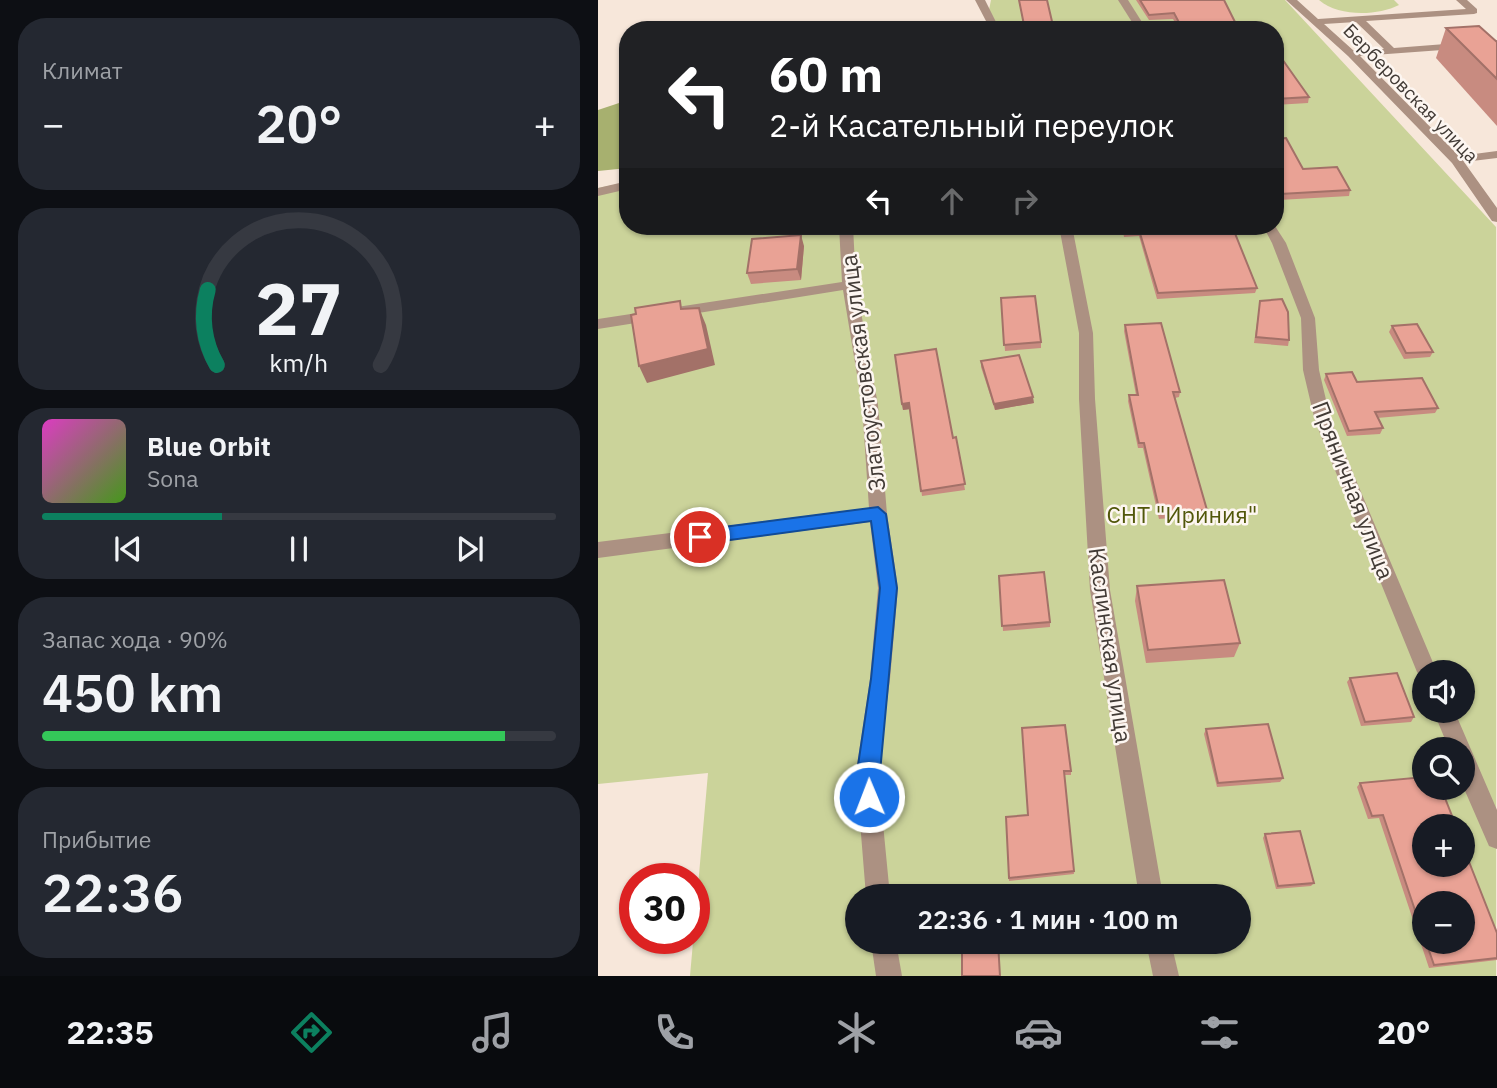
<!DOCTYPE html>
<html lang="ru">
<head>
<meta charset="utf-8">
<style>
	:root { --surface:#171b24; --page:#242831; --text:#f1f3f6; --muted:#9ea1a6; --line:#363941; --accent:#0c805f }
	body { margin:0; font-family:"IBM Plex Sans",sans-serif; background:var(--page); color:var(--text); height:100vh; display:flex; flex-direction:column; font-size:26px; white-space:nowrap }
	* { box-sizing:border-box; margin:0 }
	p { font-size:23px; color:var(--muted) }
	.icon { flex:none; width:38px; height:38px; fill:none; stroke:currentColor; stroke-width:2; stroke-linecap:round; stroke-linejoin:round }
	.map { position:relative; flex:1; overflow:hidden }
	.sheet { display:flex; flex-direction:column; gap:18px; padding:18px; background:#0d0f14; width:598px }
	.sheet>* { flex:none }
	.hud { position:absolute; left:21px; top:21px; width:665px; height:214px; border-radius:28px; box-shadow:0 2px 5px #0004; background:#202124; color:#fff; overflow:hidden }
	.tools { position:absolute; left:814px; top:660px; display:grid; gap:14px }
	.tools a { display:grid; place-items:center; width:63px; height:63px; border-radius:50%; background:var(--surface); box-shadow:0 2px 5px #0004; font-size:35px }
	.speed { position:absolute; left:21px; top:863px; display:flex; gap:14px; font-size:35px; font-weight:700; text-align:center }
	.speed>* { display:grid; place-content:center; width:91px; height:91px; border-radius:50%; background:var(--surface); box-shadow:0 2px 5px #0004; line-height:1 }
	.speed .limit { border:10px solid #d22; background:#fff; color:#111 }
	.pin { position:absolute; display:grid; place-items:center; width:60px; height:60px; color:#fff; margin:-30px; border:4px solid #fff; border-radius:50%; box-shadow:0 2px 7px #0007 }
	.me { position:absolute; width:77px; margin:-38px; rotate:359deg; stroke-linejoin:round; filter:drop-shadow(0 0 5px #0008) }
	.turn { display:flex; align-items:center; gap:24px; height:147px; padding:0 35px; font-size:32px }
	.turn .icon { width:91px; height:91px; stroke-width:2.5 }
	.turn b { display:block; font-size:49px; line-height:60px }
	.lanes { display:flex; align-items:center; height:66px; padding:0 35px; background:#0003; justify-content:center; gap:35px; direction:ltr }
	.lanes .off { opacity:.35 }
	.big { font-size:52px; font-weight:600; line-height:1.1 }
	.sheet .card { flex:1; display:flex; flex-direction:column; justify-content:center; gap:10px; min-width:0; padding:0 24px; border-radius:28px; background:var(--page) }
	.sheet .dial { align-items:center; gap:0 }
	.dial svg { height:182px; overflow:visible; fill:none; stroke:var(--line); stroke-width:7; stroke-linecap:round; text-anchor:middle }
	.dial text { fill:var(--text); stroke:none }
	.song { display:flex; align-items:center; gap:21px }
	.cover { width:84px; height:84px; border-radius:10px; background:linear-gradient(135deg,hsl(310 70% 55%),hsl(100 70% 35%)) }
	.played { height:7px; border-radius:4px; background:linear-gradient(90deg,var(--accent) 35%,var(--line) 35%) }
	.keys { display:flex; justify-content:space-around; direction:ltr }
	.heat { display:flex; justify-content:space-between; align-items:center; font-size:38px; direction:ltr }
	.charge { height:10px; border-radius:5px; background:linear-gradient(90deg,#34c759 90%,var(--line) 0) }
	.trip { position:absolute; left:247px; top:884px; width:406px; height:70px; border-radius:35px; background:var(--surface); box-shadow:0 2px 5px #0004; font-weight:600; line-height:70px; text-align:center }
	.tab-bar { display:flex; height:112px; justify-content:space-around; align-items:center; background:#090b0e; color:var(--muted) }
	.tab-bar .icon { width:49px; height:49px }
	.tab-bar .on { color:var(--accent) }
	.tab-bar b { font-size:32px; color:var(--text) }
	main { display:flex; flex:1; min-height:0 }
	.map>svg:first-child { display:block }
</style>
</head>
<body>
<main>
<section class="sheet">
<div class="card"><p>Климат</p>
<div class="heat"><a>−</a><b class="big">20°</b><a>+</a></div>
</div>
<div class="card dial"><svg viewBox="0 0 100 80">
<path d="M14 69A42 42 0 1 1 86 69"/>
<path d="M14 69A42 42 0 0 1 10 36" stroke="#0c805f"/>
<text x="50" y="56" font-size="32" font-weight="700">27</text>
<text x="50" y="72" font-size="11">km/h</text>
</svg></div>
<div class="card">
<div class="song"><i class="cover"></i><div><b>Blue Orbit</b><p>Sona</p></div></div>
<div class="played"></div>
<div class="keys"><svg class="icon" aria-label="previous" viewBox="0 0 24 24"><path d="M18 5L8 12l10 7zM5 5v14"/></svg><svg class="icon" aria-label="pause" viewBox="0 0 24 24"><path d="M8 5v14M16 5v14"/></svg><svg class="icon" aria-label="next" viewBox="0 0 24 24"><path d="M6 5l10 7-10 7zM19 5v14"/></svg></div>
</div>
<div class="card"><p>Запас хода · 90%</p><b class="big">450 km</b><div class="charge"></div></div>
<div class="card"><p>Прибытие</p><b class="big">22:36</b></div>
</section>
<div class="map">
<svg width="899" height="976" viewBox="0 0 899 976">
	<rect width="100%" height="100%" fill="#f7e7da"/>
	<g fill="#cbd39a" fill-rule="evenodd">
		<path d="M393 0H687L898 227V976H92L110 773 0 784V188L30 182V226H677V30H387ZM826 672H864V710H826ZM826 749H864V788H826ZM826 826H864V864H826ZM259 896H640V942H259ZM826 903H864V942H826Z"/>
		<path d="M721 0H796L801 5C779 16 741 17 721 0Z"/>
	</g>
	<polygon fill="#a7b06f" points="30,100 30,168 0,171 0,110"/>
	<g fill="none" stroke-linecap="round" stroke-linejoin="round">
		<g fill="#ac9182" fill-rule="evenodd">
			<polygon points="377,0 387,0 402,30 392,30 390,27 370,30 388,21"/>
			<polygon points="520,0 530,0 549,30 539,30"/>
			<path d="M688 0H699L720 19 868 9 858 0H869L879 9V13L876 14 768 21 796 48 899 40V46L762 56 861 156 899 151V158L866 162 899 208V222L894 221 854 163 750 56ZM758 22 786 49 756 51 726 24Z"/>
			<polygon points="30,181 30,189 0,196 0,188"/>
			<polygon points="241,226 255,226 258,285 280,405 289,514 300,588 292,679 280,772 292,896 268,896 258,772 272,679 280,588 272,522 0,558 0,542 271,508 264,405 245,290 0,329 0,319 244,282"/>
			<polygon points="461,226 474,226 495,333 497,399 512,590 565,896 541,896 492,590 481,399 481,333"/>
			<polygon points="665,226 677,226 688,243 717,318 721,370 733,421 839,672 826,672 826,680 819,672 717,421 705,370 703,318 674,243"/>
			<polygon points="835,710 856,710 899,810 899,849 891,846 864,784 864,749 851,749"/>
			<polygon points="273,942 298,942 304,976 278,976"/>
			<polygon points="548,942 573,942 581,976 555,976"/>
		</g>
	</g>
	<g fill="#c88b80" fill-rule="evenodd">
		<polygon points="538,0 626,0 641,30 581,30 575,19 551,20"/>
		<polygon points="848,28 899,42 899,126 838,58"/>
		<polygon points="677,49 711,97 710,103 677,105"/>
		<polygon points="677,139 705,169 752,190 751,196 681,200 677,193"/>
		<polygon points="524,226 634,226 659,288 657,293 559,299 541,236 526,237"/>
		<polygon points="206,246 203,280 153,284 149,273"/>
		<polygon points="403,298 443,342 443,348 407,351"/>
		<polygon points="662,301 691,340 690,346 656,343"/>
		<polygon points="527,325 582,392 581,397 577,398 609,510 607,515 561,519 545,448 540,448 530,401 531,395 538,395 526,331"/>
		<polygon points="794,326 835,352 832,357 806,359 791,332"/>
		<polygon points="297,355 355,438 358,437 367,490 324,496 312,409 305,410"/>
		<polygon points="383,361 436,403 397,410 383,367"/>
		<polygon points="728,374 759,382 840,408 837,413 779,418 785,428 782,434 749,436 726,380"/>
		<polygon points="401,576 452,622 452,627 405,631"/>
		<polygon points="539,586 642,643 636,657 548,663 537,601"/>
		<polygon points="752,678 816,717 813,722 763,726 749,682"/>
		<polygon points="424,728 473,771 473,775 466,775 476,874 411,881 408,817 430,815"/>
		<polygon points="608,729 685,778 682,782 619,787 606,734"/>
		<path d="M762 783 899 933V960L831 968 781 818 770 819 759 787ZM826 903 864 942H826Z"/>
		<polygon points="667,834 716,883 713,886 678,889 665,838"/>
	</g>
	<g fill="#a37168">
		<polygon points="203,235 206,246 203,280 199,269"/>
		<polygon points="101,308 108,325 117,365 49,383 41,366"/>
		<polygon points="435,397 436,403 397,410 396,404"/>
		<polygon points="311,403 312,409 305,410 304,404"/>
	</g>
	<g fill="#e9a295" stroke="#a37168" stroke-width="2">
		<polygon points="421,0 449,0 456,30 427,30"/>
		<polygon points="542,0 626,0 641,30 585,30 576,13 551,15"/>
		<polygon points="881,26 899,42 899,79 848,28"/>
		<polygon points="677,49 711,97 677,99"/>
		<polygon points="688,138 705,169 739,167 752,190 682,194 677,185 677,139"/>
		<polygon points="525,226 634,226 659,288 560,293 541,230 527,231"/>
		<polygon points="203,235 199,269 149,273 154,239"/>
		<polygon points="437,296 443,342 406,345 403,298"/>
		<polygon points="684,299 690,312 691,340 658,337 662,301"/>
		<polygon points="82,301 83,309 101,308 110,349 41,366 33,315 38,314 37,308"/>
		<polygon points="563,323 582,392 575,392 609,510 562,513 546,443 541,443 531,395 540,395 527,325"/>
		<polygon points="819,324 835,352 808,353 794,326"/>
		<polygon points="338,349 355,438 358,437 367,484 323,491 311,403 304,404 297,355"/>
		<polygon points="421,355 435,397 396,404 383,361"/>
		<polygon points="754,372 759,382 824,378 840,408 777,412 785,428 751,431 728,374"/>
		<polygon points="446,572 452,622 404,626 401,576"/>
		<polygon points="626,580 642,643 550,650 539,586"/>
		<polygon points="799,673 816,717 767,722 752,678"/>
		<polygon points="670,724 685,778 620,783 608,729"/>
		<polygon points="467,725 473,771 466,771 476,871 411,878 408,817 430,815 424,728"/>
		<polygon points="826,777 826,788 843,788 858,826 826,826 826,864 864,864 864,844 899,933 899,958 836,965 828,942 864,942 864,903 826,903 826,937 785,815 774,816 762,783"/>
		<polygon points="702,831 716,883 680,886 667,834"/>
		<polygon points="364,942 400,942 402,976 364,976"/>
	</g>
	<polygon fill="#1a73e8" stroke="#114b97" stroke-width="2" points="280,507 288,514 299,588 279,805 271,808 264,805 259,772 273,679 282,588 273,521 102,544 94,537 102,530"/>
	<g text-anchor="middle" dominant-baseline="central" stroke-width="5" stroke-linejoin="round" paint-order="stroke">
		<g font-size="19" fill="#423b36" stroke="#fdf6f1">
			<text transform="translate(813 93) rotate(46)">Берберовская улица</text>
		</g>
		<g font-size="23" fill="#423b36" stroke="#fdf6f1">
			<text transform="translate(264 373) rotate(-97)">Златоустовская улица</text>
			<text transform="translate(756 490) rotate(69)">Пряничная улица</text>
			<text transform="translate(513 645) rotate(82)">Каслинская улица</text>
		</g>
		<g font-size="23" fill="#51570a" stroke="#fdf6f1">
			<text x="584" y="514">СНТ "Ириния"</text>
		</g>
	</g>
</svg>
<div class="tools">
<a><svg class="icon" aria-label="sound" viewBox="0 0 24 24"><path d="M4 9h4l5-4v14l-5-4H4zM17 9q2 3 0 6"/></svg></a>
<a><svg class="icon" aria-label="search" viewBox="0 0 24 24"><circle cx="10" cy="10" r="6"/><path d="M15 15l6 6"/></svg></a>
<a>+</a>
<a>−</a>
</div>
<div class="speed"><div class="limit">30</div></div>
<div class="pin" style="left:102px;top:537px;background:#d93025"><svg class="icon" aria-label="arrive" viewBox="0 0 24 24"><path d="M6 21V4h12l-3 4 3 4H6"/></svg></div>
<svg class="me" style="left:271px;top:797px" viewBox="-20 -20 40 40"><circle r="17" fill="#1a73e8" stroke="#fff" stroke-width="3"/><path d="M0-11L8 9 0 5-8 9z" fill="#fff"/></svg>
<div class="trip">22:36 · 1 мин · 100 m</div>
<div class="hud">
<div class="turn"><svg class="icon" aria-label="left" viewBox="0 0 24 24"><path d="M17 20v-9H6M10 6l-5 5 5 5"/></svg><div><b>60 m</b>2-й Касательный переулок</div></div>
<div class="lanes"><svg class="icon" aria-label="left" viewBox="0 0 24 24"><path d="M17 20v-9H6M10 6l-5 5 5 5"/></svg><svg class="icon off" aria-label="ahead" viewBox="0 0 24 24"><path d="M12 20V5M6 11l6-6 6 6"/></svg><svg class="icon off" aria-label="right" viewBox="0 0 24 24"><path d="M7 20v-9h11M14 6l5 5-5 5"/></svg></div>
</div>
</div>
</main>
<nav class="tab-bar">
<b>22:35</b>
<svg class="icon on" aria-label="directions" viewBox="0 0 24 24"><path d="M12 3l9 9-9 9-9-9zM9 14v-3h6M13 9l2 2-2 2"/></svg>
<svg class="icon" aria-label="music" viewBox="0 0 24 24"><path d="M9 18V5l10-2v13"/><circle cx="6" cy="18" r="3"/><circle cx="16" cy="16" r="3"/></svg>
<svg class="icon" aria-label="phone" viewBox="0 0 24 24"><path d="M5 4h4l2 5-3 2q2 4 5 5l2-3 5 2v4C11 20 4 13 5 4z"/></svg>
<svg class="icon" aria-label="climate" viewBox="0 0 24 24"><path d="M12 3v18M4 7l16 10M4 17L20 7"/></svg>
<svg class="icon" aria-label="car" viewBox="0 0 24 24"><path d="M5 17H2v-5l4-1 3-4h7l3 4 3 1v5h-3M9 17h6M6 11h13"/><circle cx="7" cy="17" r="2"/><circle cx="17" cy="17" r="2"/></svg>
<svg class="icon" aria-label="filters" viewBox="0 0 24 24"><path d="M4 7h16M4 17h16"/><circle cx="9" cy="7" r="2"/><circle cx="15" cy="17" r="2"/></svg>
<b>20°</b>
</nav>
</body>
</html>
